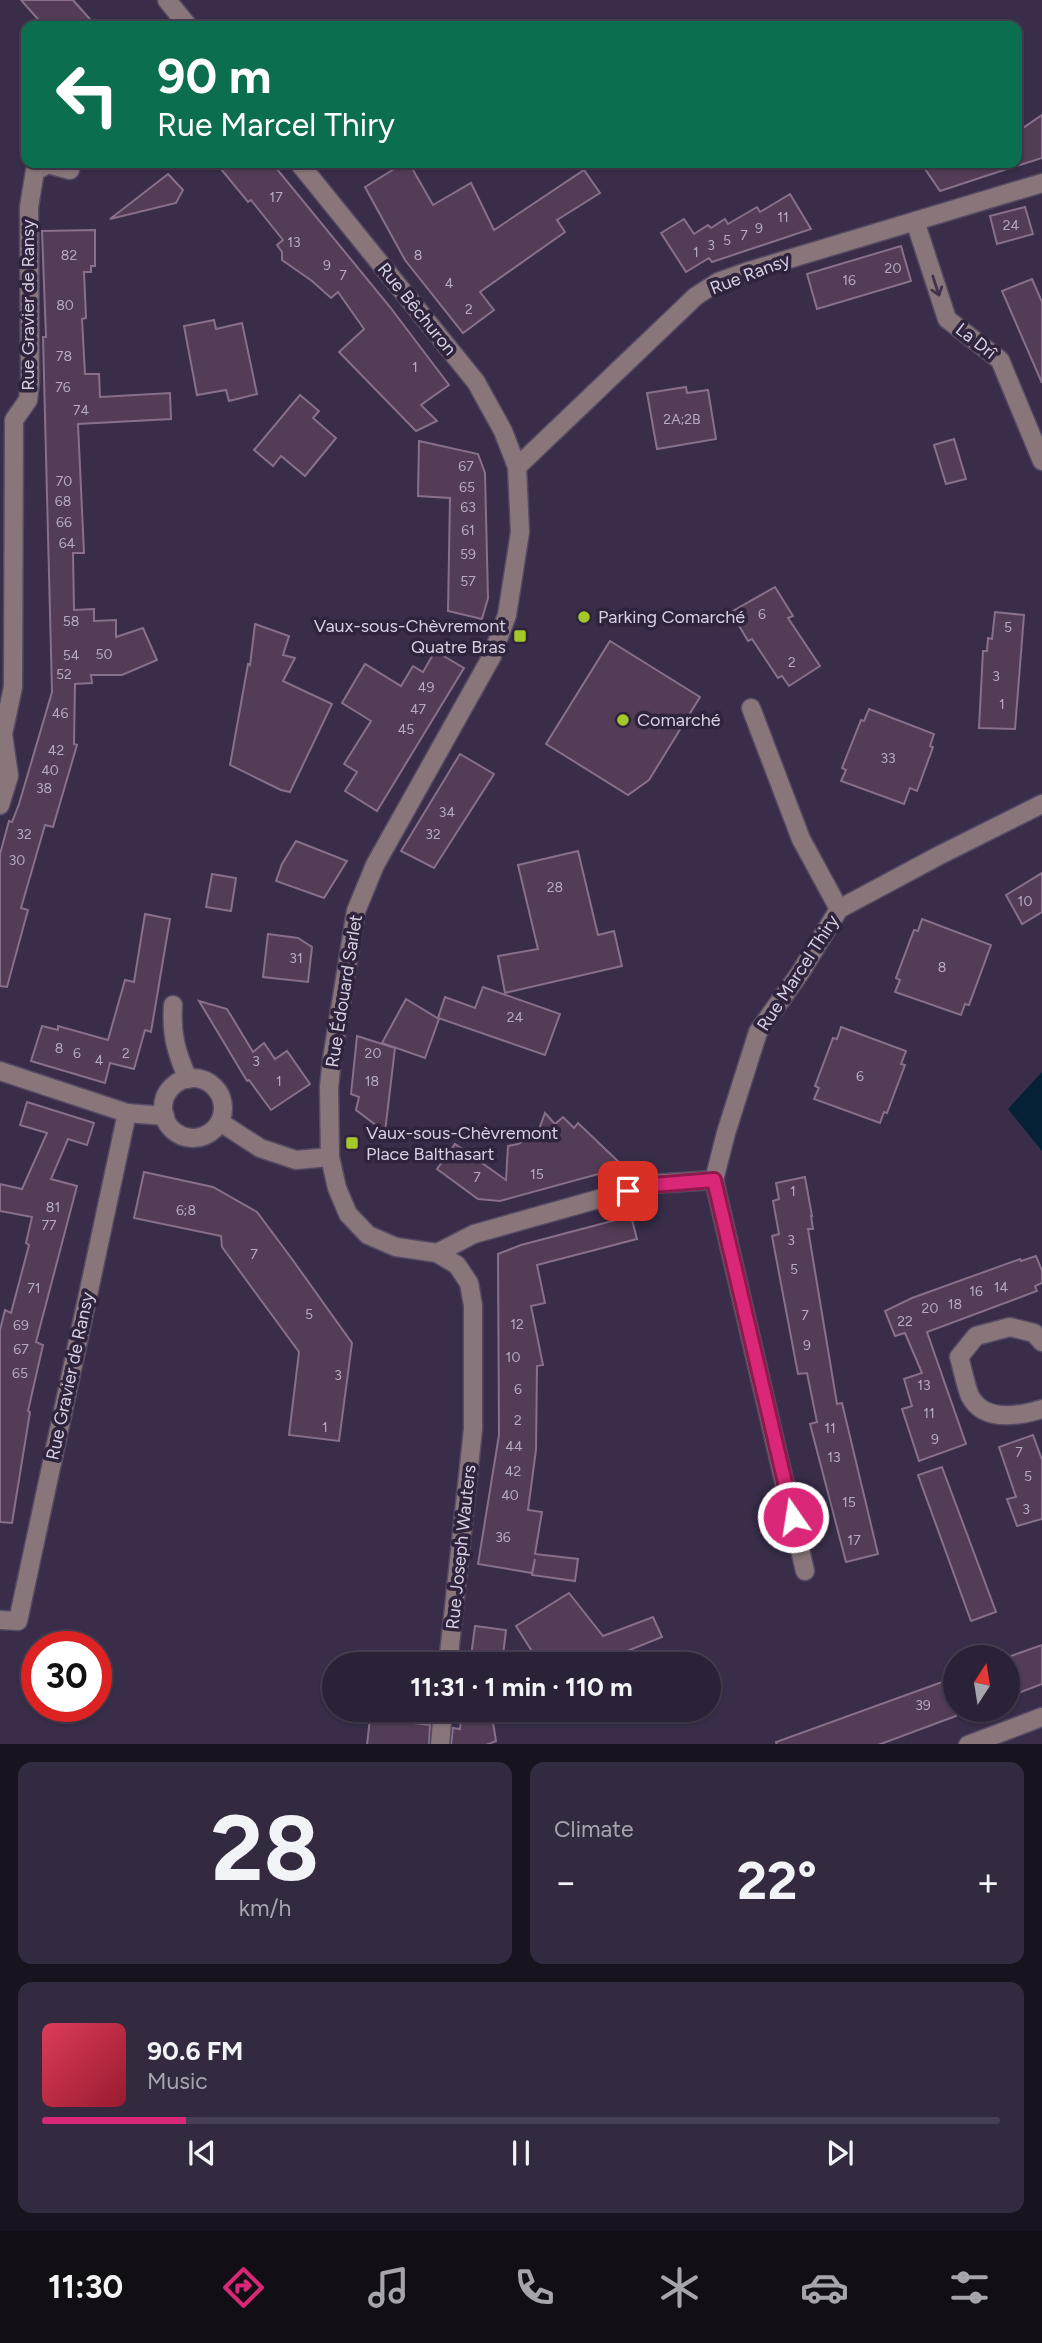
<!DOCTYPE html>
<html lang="en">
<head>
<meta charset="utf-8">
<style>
	:root { --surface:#2b2237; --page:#332a3f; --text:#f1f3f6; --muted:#a6a4ad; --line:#473f52; --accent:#db2777 }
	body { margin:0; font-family:Figtree,sans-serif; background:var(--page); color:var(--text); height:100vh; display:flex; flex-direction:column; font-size:26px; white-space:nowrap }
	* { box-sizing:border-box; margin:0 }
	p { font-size:23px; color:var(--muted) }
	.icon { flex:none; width:38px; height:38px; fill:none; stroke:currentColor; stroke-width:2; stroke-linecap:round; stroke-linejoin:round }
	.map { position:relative; height:1744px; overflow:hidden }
	.drawer { display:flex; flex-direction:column; gap:18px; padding:18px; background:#18131e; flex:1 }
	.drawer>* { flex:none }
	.top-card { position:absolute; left:21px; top:21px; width:1001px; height:147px; border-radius:14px; box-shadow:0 2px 5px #0004,0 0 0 2px var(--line); background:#0b6e4f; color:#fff; overflow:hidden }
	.needle { width:46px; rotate:12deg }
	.buttons { position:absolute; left:943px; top:1645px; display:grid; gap:14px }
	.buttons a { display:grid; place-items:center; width:77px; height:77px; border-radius:50%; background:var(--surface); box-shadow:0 2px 5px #0004,0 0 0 2px var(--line); font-size:35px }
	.speed { position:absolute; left:21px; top:1631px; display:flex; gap:14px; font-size:35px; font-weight:700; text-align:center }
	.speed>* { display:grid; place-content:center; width:91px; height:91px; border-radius:50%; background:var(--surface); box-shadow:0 2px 5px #0004,0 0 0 2px var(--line); line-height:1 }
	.speed .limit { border:10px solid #d22; background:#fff; color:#111 }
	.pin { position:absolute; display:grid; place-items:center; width:60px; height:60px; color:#fff; margin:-30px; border-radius:14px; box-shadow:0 4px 10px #0006 }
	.me { position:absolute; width:77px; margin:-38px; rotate:347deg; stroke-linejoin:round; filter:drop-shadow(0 0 5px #0008) }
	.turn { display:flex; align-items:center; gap:24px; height:147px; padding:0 21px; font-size:32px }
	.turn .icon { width:91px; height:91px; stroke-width:2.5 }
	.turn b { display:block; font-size:49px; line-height:60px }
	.big { font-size:52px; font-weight:700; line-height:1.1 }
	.drawer .tile { flex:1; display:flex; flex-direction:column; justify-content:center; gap:10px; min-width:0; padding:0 24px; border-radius:14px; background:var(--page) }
	.drawer .dial { align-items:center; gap:0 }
	.dial b { font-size:91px; line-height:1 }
	.song { display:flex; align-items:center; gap:21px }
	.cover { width:84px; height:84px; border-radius:10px; background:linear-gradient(135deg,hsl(350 70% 55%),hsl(350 70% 35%)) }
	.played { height:7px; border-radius:4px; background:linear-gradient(90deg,var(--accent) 15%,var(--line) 15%) }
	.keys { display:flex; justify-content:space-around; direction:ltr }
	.heat { display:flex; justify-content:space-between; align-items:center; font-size:38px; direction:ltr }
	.drawer .tiles { flex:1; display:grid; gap:18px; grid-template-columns:1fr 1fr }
	.tile:last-child { grid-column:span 2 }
	.trip { position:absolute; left:322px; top:1652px; width:399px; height:70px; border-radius:35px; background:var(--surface); box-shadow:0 2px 5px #0004,0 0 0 2px var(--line); font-weight:700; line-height:70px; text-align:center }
	.menu { display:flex; height:112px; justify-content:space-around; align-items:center; background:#110e16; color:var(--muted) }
	.menu .icon { width:49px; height:49px }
	.menu .selected { color:var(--accent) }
	.menu b { font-size:32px; color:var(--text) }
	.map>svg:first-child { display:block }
</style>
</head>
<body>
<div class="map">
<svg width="1042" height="1745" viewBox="0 0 1042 1745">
	<rect width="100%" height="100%" fill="#392d49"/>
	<polygon fill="#052135" points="1042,1072 1042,1151 1008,1109"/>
	<g fill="#533d56" stroke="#886f8b" stroke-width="2">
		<polygon points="21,0 73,0 96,26 44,26"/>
		<polygon points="1042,115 1042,158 1017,166 1017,132"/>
		<polygon points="216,163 272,163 390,307 449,385 421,405 437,421 416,431 339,352 364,329 338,292 331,298 312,281 282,260 282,252 277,245 283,240 251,200 248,202"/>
		<polygon points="404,163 409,163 433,205 471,183 494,230 584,170 600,193 557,220 565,232 480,292 494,310 463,333 405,260 365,187"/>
		<polygon points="921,163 1009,163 1010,168 940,191"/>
		<polygon points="168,174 183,190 176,203 110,219"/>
		<polygon points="790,194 811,229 712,262 709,258 686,272 661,233 684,219 694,234 708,225 711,228 725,219 728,224 757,207 760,212"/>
		<polygon points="1025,207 1033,234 997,244 990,216"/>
		<polygon points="95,230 95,266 91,266 91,272 84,272 86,318 82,319 85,374 99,374 100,397 170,393 171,419 78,424 84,553 73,553 74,610 94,609 94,621 116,620 116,637 143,628 157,660 122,675 91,675 92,683 75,684 74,744 77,745 53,827 45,825 21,908 28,910 7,987 0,986 0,854 9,821 12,822 19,804 52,692 43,337 46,337 42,231"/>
		<polygon points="901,246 911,281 817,309 807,274"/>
		<polygon points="1032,279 1042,302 1042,383 1002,291"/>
		<polygon points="214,320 216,329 242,323 257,394 229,401 226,390 197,395 184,326"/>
		<polygon points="686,387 687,393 708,390 716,439 657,449 647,393"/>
		<polygon points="300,395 319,411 313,418 336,438 305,476 281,456 273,466 254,450"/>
		<polygon points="954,439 966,479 946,484 934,445"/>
		<polygon points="419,441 478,454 485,473 488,598 482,619 448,611 450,498 418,496"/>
		<polygon points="775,587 793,616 788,618 820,666 789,686 782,676 778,678 752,639 748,641 731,612"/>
		<polygon points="995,612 1024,615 1015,729 979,728 983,651 987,651 988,638 992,639"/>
		<polygon points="255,624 289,636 283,655 295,658 283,681 332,704 290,792 281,790 230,765 248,664 250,665"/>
		<polygon points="610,641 700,697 649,780 628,795 546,744"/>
		<polygon points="435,651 464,668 377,811 345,791 357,772 344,764 371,721 342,703 365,664 401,686 413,666 423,672"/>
		<polygon points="869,709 934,734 930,746 933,747 917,791 910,788 904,804 841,781 846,770 842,768 861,720 864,721"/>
		<polygon points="460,754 494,774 434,868 401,851"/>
		<polygon points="296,841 347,861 324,898 276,881 282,864"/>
		<polygon points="578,851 598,935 614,931 622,966 505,993 498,956 538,949 518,865"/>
		<polygon points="1042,873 1042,912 1022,924 1006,895"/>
		<polygon points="212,874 236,878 231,911 206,907"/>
		<polygon points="145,914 170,919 151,1032 145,1030 134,1069 110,1063 105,1083 31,1061 42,1026 58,1030 58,1026 108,1040 125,980 134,982"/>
		<polygon points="922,919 991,945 969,1005 965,1004 961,1015 895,992 900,980 896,978 914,930 918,931"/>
		<polygon points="268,934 298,938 312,947 308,982 263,977"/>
		<polygon points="483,987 560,1014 545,1055 438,1018 445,997 475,1008"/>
		<polygon points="406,999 439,1019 425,1058 382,1043"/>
		<polygon points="199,1001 227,1009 253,1052 264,1043 275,1059 287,1051 310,1084 271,1110 249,1080 247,1081"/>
		<polygon points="841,1027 906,1051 901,1064 905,1065 887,1113 884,1112 880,1123 814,1099 819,1088 815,1086 833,1038 837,1039"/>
		<polygon points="357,1036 395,1048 385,1132 356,1110 359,1097 351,1094"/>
		<polygon points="27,1102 94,1123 87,1145 68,1139 51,1179 77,1186 36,1342 43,1345 28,1411 30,1412 12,1523 0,1522 0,1330 5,1310 11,1313 29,1245 26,1243 32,1217 0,1211 0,1184 22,1189 47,1133 20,1125"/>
		<polygon points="545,1113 555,1124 563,1117 574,1128 578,1123 624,1167 500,1201 478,1199 437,1169 455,1144 506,1180 508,1146 518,1144 538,1132"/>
		<polygon points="144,1172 213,1187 257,1212 292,1259 352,1343 339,1441 289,1435 299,1352 222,1247 221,1236 134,1218"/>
		<polygon points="805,1177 812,1216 811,1216 813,1229 808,1229 837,1404 842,1403 878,1554 846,1562 810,1424 817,1422 807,1373 798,1374 772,1236 779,1234 773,1201 779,1199 776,1183"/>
		<polygon points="631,1216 637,1239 537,1265 545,1303 531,1306 543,1365 537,1366 536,1450 528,1510 542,1512 535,1554 578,1559 575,1581 532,1575 535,1559 532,1573 478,1564 499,1435 498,1254 521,1245"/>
		<polygon points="1036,1256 1042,1271 1042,1283 1035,1286 1037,1291 927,1332 966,1444 919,1461 902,1409 912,1406 904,1379 922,1373 905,1333 895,1336 885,1311 912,1298 1020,1259 1021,1261"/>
		<polygon points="1033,1435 1042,1460 1042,1519 1017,1526 1007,1499 1016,1497 999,1447"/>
		<polygon points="942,1467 996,1612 971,1621 918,1475"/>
		<polygon points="569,1593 603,1636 653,1617 662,1637 595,1664 540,1664 516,1626"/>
		<polygon points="475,1626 506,1630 502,1664 470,1664"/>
		<polygon points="1042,1645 1042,1684 1008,1697 1008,1657"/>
		<polygon points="956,1677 956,1716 878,1745 777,1745 776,1742"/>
		<polygon points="462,1710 491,1710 496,1741 486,1745 451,1745 453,1728 460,1729"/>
		<polygon points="370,1718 430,1725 429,1745 367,1745"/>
	</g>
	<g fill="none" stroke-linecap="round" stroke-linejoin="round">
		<defs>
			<g id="minor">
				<polyline points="167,0 188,26"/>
				<polyline points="299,163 476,382 503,431 517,467 520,532 507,615 492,656 375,865 356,911 332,1059 329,1087 330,1157 337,1188 348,1214 368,1235 396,1247 437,1253 457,1265 469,1283 473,1305 473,1429 448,1664"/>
				<polyline points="915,221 947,319 1000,360 1042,461"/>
				<polyline points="517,467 696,296 718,282 749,271 1042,183"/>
				<polyline points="751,708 801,839 839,909"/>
				<polyline points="0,805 9,776 3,734 13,687 14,420 28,400 30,382 29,207 35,171 48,164 70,170"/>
				<path d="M173 1005C171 1034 176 1052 188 1079"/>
				<polyline points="0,1071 127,1113 165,1116"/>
				<circle cx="193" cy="1108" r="30"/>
				<polyline points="220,1122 260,1148 296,1160 330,1157"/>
				<polyline points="714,1180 805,1571"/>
				<polyline points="437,1253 474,1234 652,1184 714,1180 726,1133 758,1032 800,973 839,909 940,855 1042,804"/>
				<path d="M1042 1342 1034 1333 1010 1327 976 1336 959 1357C963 1370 965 1384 970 1396 984 1423 1019 1416 1042 1409"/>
				<polyline points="0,1620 18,1621 127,1113"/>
				<polyline points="440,1745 443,1710"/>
				<polyline points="968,1745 1042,1717"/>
			</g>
		</defs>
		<use href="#minor" stroke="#554a64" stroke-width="21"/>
		<use href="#minor" stroke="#88767a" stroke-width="18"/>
	</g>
	<defs><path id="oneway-shaft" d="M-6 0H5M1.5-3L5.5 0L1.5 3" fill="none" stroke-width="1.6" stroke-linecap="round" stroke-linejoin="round" transform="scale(1.75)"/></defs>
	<use stroke="#41344a" href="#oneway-shaft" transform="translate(936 286) rotate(72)"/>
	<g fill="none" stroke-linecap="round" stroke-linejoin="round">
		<defs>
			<polyline id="route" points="628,1191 652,1185 714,1180 793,1517"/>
		</defs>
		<use href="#route" stroke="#8e194d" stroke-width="18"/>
		<use href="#route" stroke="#db2777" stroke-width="12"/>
	</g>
	<g fill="#a2c929" stroke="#2f233e" stroke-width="2.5">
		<circle cx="584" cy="617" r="7"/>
		<rect x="513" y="629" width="14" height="14" rx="3.5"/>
		<circle cx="623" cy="720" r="7"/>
		<rect x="345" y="1136" width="14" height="14" rx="3.5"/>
	</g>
	<g text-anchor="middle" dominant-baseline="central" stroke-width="7" stroke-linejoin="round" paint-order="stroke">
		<g font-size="14" fill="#b5abbe">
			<text x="276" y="197">17</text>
			<text x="783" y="217">11</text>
			<text x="1011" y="225">24</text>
			<text x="759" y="228">9</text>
			<text x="744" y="235">7</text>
			<text x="727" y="240">5</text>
			<text x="294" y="242">13</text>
			<text x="711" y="245">3</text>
			<text x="696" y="252">1</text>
			<text x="69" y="255">82</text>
			<text x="418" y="255">8</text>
			<text x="327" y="265">9</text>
			<text x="893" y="268">20</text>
			<text x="343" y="275">7</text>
			<text x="849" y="280">16</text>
			<text x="449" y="283">4</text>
			<text x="65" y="305">80</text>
			<text x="469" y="309">2</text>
			<text x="64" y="356">78</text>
			<text x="415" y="367">1</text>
			<text x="63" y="387">76</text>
			<text x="81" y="410">74</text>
			<text x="682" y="419">2A;2B</text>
			<text x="466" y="466">67</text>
			<text x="64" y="481">70</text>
			<text x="467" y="487">65</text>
			<text x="63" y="501">68</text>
			<text x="468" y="507">63</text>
			<text x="64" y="522">66</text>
			<text x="468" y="530">61</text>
			<text x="67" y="543">64</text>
			<text x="468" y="554">59</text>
			<text x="468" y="581">57</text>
			<text x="762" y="614">6</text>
			<text x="71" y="621">58</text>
			<text x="1008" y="627">5</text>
			<text x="104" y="654">50</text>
			<text x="71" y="655">54</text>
			<text x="792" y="662">2</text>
			<text x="64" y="674">52</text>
			<text x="996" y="676">3</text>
			<text x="426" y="687">49</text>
			<text x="1002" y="704">1</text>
			<text x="418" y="709">47</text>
			<text x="60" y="713">46</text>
			<text x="406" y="729">45</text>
			<text x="56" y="750">42</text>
			<text x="888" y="758">33</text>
			<text x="50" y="770">40</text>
			<text x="44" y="788">38</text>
			<text x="447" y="812">34</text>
			<text x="24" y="834">32</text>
			<text x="433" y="834">32</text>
			<text x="17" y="860">30</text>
			<text x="555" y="887">28</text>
			<text x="1025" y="901">10</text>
			<text x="296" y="958">31</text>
			<text x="942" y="967">8</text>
			<text x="515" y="1017">24</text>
			<text x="59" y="1048">8</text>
			<text x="77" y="1053">6</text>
			<text x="126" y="1053">2</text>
			<text x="373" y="1053">20</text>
			<text x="99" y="1060">4</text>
			<text x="256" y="1061">3</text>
			<text x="860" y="1076">6</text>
			<text x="279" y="1081">1</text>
			<text x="372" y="1081">18</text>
			<text x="537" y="1174">15</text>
			<text x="477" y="1177">7</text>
			<text x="793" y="1191">1</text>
			<text x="53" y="1207">81</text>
			<text x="186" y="1210">6;8</text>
			<text x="49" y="1225">77</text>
			<text x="791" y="1240">3</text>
			<text x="254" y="1254">7</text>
			<text x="794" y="1269">5</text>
			<text x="1001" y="1287">14</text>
			<text x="34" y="1288">71</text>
			<text x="976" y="1291">16</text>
			<text x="955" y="1304">18</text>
			<text x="930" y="1308">20</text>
			<text x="309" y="1314">5</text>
			<text x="805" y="1315">7</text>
			<text x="905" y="1321">22</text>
			<text x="517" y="1324">12</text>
			<text x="21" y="1325">69</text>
			<text x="807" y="1345">9</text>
			<text x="21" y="1349">67</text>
			<text x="513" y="1357">10</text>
			<text x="20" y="1373">65</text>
			<text x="338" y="1375">3</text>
			<text x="924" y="1385">13</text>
			<text x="518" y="1389">6</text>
			<text x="929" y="1413">11</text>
			<text x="518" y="1420">2</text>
			<text x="325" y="1427">1</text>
			<text x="830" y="1428">11</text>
			<text x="935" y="1439">9</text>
			<text x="514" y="1446">44</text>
			<text x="1019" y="1452">7</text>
			<text x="834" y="1457">13</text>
			<text x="513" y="1471">42</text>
			<text x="1028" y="1476">5</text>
			<text x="510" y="1495">40</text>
			<text x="849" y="1502">15</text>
			<text x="1026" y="1509">3</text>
			<text x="503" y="1537">36</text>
			<text x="854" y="1540">17</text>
			<text x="923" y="1705">39</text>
		</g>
		<g font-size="18" fill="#d6d0e1" stroke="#2f233e">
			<text transform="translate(750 274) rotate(-21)">Rue Ransy</text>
			<text transform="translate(28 305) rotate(-90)">Rue Gravier de Ransy</text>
			<text transform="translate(417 309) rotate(51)">Rue Bêchuron</text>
			<text transform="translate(976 341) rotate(38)">La Drî</text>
			<text transform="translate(798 973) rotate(-57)">Rue Marcel Thiry</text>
			<text transform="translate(344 991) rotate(-81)">Rue Édouard Sarlet</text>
			<text transform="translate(70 1376) rotate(-78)">Rue Gravier de Ransy</text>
			<text transform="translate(461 1547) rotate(-84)">Rue Joseph Wauters</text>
		</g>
		<g font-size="18" fill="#d6d0e1" stroke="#2f233e" text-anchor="start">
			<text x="598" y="617">Parking Comarché</text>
			<text x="506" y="626" text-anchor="end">Vaux-sous-Chèvremont<tspan x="506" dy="21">Quatre Bras</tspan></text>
			<text x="637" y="720">Comarché</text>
			<text x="366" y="1133">Vaux-sous-Chèvremont<tspan x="366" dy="21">Place Balthasart</tspan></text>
		</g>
	</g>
</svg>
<div class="buttons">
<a><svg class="needle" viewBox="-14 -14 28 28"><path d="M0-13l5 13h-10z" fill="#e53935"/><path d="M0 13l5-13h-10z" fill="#a6a4ad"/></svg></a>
</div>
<div class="speed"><div class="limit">30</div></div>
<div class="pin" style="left:628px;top:1191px;background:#d93025"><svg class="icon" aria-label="arrive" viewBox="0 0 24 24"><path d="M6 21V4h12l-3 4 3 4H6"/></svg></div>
<svg class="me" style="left:793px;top:1517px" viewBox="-20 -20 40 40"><circle r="17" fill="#db2777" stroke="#fff" stroke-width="3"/><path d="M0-11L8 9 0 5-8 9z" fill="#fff"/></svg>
<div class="trip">11:31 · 1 min · 110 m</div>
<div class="top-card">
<div class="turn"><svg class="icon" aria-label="left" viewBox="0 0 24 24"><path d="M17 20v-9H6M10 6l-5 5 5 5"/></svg><div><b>90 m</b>Rue Marcel Thiry</div></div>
</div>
</div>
<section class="drawer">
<div class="tiles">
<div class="tile dial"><b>28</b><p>km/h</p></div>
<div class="tile"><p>Climate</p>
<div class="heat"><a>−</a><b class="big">22°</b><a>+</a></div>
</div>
<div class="tile">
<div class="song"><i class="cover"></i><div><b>90.6 FM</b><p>Music</p></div></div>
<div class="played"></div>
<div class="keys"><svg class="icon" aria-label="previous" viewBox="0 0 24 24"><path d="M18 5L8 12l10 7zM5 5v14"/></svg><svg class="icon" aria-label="pause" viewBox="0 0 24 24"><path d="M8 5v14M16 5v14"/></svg><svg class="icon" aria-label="next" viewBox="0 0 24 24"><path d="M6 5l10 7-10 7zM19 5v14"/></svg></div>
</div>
</div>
</section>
<nav class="menu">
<b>11:30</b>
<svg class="icon selected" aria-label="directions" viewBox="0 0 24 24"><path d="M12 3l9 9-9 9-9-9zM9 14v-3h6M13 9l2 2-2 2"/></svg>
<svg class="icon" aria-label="music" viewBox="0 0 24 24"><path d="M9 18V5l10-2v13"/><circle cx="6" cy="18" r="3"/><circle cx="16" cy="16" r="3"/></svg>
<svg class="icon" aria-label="phone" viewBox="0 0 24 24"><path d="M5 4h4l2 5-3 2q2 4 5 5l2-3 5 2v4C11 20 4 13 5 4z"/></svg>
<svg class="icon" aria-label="climate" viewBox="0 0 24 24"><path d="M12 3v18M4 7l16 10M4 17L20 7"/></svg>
<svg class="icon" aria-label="car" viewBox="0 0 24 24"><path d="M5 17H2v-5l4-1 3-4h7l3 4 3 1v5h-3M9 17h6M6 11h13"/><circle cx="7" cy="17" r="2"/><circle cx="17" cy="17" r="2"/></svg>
<svg class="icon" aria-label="filters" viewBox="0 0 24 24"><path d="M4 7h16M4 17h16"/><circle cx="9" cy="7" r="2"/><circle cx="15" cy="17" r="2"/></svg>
</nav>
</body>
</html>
